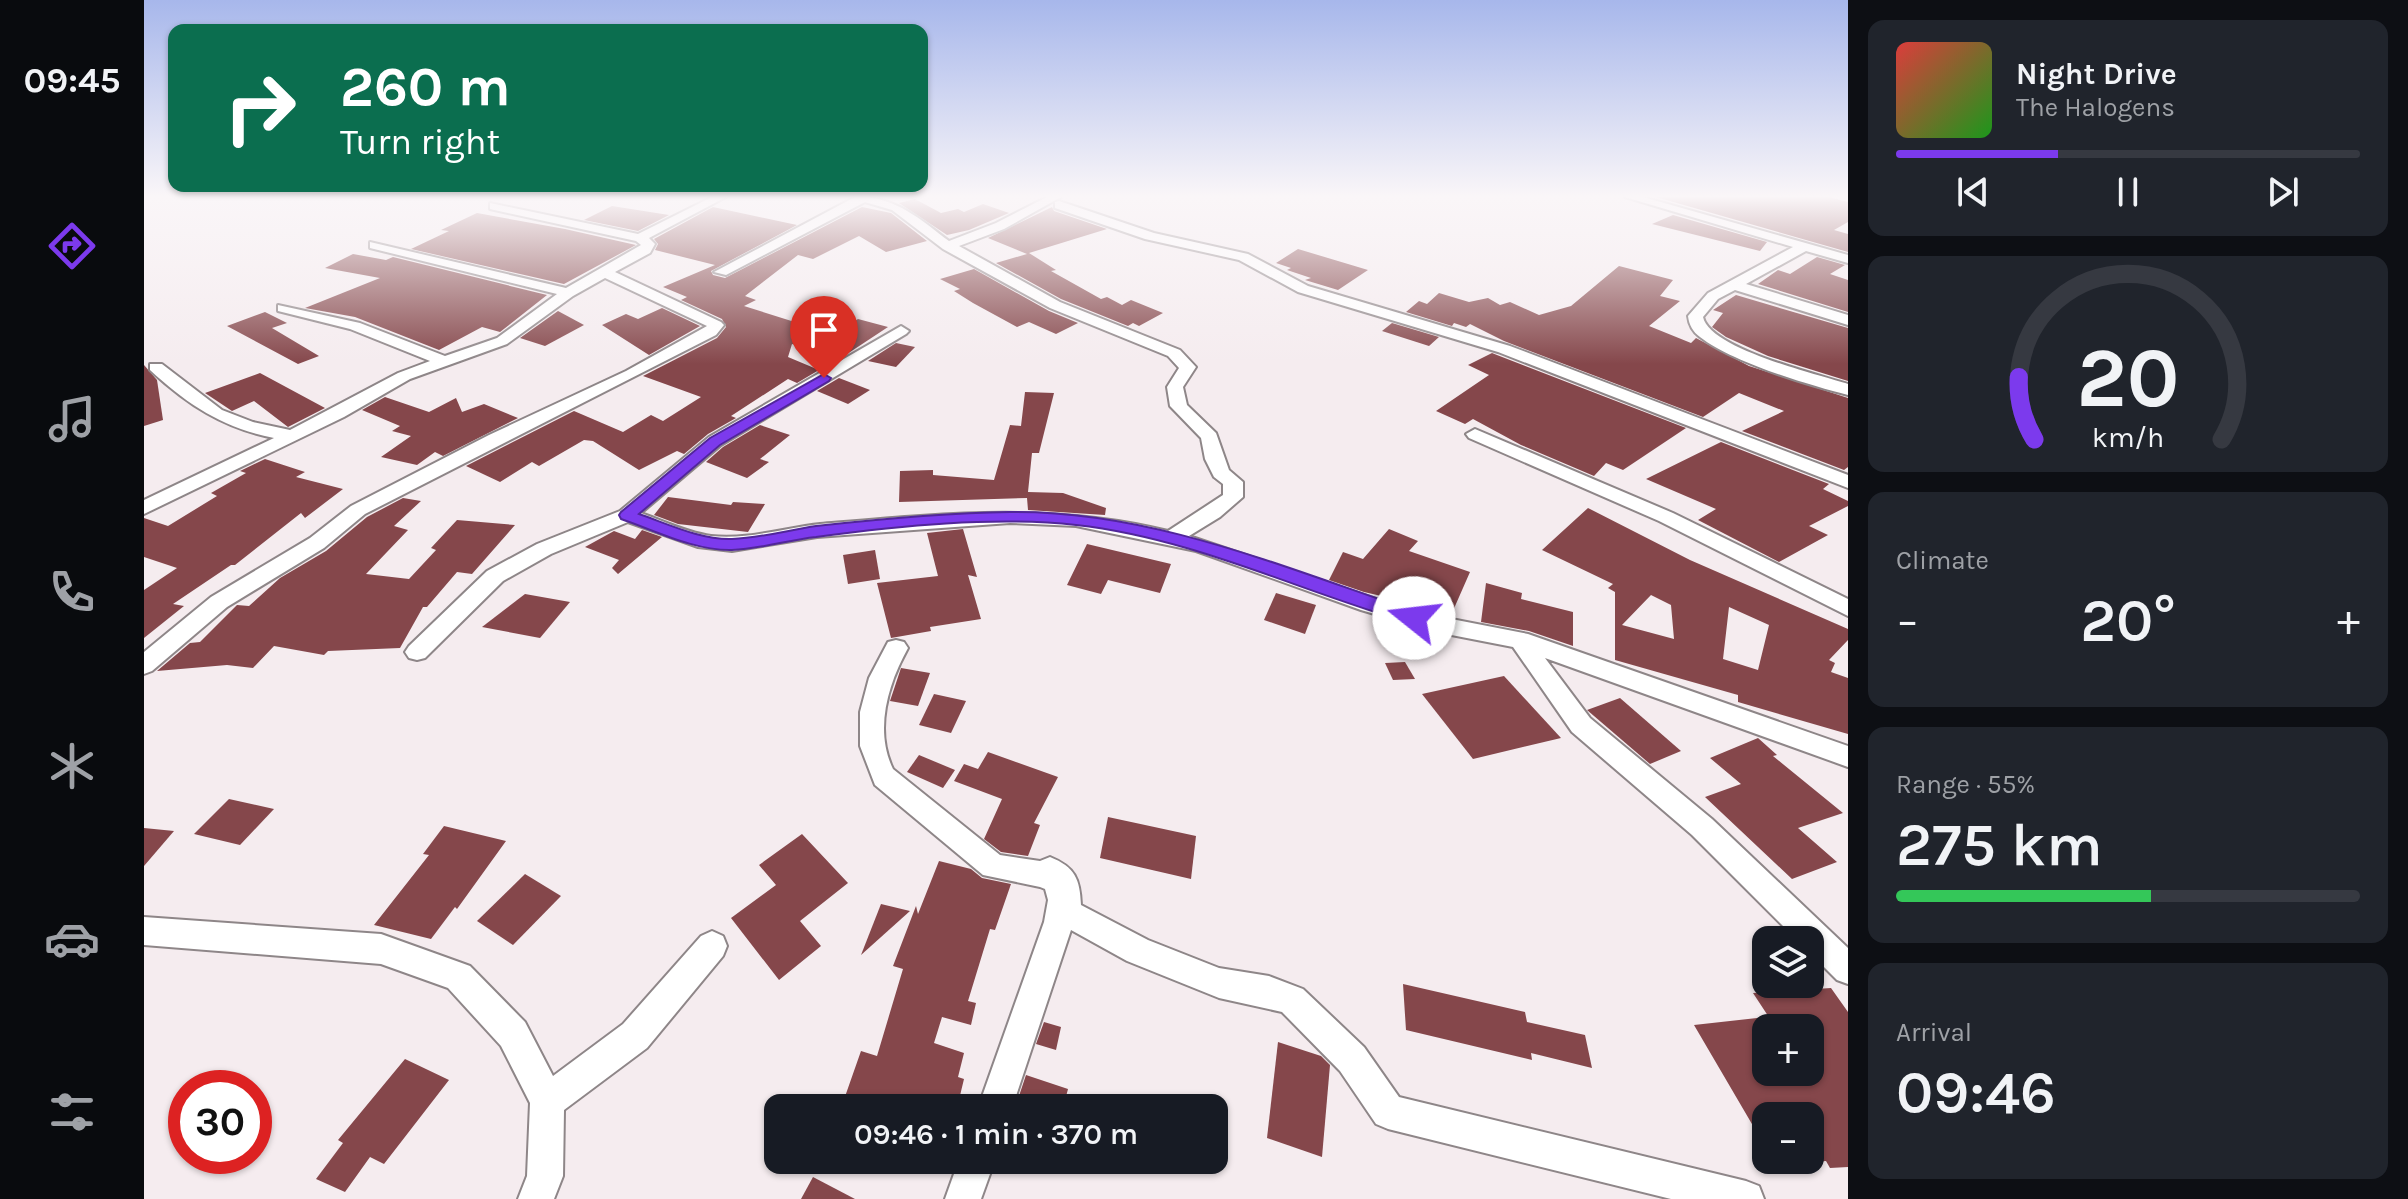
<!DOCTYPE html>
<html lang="en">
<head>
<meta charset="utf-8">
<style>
	:root { --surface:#171b24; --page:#20242c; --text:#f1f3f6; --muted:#9ea1a6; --line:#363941; --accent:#7c3aed }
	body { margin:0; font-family:Karla,sans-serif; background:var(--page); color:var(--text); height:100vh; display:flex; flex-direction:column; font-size:30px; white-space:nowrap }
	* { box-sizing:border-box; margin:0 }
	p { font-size:26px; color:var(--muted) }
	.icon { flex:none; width:44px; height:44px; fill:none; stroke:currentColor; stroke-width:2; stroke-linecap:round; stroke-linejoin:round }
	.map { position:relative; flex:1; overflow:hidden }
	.sheet { display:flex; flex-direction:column; gap:20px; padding:20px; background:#0d0f14; width:560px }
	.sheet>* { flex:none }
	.guide { position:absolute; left:24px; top:24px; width:760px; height:168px; border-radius:16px; box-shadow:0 2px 6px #0004; background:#0b6e4f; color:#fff; overflow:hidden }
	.tools { position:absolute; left:1608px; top:926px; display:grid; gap:16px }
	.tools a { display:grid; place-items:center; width:72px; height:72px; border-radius:16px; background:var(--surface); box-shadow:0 2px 6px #0004; font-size:40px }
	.speed { position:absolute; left:24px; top:1070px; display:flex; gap:16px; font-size:40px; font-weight:700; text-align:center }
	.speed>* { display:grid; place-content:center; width:104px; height:104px; border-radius:50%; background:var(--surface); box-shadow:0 2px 6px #0004; line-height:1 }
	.speed .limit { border:12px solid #d22; background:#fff; color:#111 }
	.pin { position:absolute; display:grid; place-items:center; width:68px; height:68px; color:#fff; margin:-82px -34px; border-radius:50% 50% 50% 0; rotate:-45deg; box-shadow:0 0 8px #0007 }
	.pin .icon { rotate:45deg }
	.me { position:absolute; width:88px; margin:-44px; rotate:286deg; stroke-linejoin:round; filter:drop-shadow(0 0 6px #0008) }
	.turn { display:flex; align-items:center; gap:28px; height:168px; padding:0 40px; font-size:36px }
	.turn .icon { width:104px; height:104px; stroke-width:2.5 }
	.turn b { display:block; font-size:56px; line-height:68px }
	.big { font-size:60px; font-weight:600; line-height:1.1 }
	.sheet .widget { flex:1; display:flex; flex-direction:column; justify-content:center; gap:12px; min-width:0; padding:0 28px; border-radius:16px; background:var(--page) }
	.sheet .dial { align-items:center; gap:0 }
	.dial svg { height:208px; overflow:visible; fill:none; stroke:var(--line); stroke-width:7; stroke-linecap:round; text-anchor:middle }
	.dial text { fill:var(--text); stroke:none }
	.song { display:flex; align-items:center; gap:24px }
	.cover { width:96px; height:96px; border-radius:12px; background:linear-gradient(135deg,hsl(0 70% 55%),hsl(120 70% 35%)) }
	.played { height:8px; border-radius:4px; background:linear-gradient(90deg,var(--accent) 35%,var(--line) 35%) }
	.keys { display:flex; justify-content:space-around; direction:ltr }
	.heat { display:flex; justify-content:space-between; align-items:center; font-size:44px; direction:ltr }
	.charge { height:12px; border-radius:6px; background:linear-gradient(90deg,#34c759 55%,var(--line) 0) }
	.trip { position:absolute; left:620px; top:1094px; width:464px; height:80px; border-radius:16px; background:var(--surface); box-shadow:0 2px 6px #0004; font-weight:600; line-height:80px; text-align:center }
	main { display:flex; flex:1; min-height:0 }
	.dock { display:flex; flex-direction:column; width:144px; justify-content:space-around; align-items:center; background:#090b0e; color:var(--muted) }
	.dock .icon { width:56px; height:56px }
	.dock .on { color:var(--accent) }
	.dock b { font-size:36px; color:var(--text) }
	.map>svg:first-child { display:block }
</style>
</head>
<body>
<main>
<nav class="dock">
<b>09:45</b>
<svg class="icon on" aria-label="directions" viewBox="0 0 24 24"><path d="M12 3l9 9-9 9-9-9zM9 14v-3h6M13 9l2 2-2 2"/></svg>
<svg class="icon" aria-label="music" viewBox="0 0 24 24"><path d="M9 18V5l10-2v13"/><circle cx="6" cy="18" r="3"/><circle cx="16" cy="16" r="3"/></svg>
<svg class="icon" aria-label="phone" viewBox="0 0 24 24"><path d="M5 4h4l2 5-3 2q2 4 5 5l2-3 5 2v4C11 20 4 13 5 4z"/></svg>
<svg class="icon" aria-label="climate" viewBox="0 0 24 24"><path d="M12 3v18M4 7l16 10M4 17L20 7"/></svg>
<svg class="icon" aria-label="car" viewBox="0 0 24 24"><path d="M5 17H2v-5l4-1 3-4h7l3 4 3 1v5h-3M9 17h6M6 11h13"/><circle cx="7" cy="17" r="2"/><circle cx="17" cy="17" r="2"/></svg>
<svg class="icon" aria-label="filters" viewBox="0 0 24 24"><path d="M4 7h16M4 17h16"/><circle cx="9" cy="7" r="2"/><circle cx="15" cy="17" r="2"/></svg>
</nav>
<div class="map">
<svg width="1704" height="1199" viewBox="0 0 1704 1199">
	<rect width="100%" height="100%" fill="#f5ecef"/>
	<g fill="#85474b" fill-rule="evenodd">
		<polygon points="1512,197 1685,197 1704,202 1704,222 1690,230 1704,234 1704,252"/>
		<polygon points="771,199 797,213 814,209 820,212 839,204 865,213 825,230 803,235 755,203"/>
		<polygon points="468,206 525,215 494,231 440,220"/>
		<polygon points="569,207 653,225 567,271 569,275 581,278 718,207 747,213 783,241 742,252 715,236 669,259 654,255 601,296 612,300 600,306 657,324 676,314 706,324 714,319 744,327 700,356 648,344 644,357 675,370 653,383 644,379 587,416 592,418 564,434 540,454 533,451 495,470 449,441 440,440 395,466 388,462 356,482 322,466 430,411 479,432 507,415 519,421 557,397 499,376 573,338 582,327 578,319 537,300 543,297 519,287 571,265 511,250 514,244 510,239"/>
		<polygon points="908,207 910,211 963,229 885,253 912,270 907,271 957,299 963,297 978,305 987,300 1019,313 995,326 989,323 984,326 917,299 852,263 883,254 844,238"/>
		<polygon points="333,213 421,229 492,245 420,284 267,249 305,231 297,230"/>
		<polygon points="1529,215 1623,242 1616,251 1508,224"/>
		<polygon points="1154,249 1224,270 1194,290 1161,280 1167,278 1143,270 1147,268 1132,263"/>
		<polygon points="209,254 242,260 249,257 403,295 356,332 338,327 295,350 211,317 161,308 236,278 181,268"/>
		<polygon points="1673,257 1701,265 1686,274 1704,280 1704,312 1614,284 1634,270 1646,274"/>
		<polygon points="1475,266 1529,280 1516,296 1536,301 1505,326 1547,343 1552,338 1605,366 1704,398 1704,467 1700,470 1598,431 1640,411 1595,393 1559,417 1360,341 1326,324 1322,327 1310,323 1308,326 1262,312 1275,301 1283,304 1295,293 1325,302 1344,298 1356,305 1366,302 1395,315 1427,306"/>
		<polygon points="830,269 905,311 934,323 912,334 885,322 873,327 829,303 810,291 816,289 796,279"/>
		<polygon points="1592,295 1704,328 1704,381 1624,356 1582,337 1568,327 1579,313 1569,310"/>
		<polygon points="518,308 556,326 505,355 458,325 482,314 494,319"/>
		<polygon points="414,311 440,325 401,346 376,338"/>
		<polygon points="121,312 143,323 128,328 175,356 154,364 83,326"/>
		<polygon points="1248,323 1295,337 1285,346 1238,331"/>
		<polygon points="752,343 771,347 752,367 724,361"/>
		<polygon points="1348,353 1353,355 1542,428 1479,470 1462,463 1450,476 1377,445 1329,419 1321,424 1292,411 1345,375 1324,365"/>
		<polygon points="0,365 13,380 19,420 0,426"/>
		<polygon points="116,373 181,408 144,427 110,401 88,411 61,393"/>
		<polygon points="695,378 726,390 704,404 673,391"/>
		<polygon points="881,392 910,393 895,453 888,453 884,492 919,493 962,508 961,515 884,510 883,498 755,502 756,471 789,470 789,475 850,480 866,425 877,426"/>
		<polygon points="241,397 285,412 312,398 318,412 340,404 374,418 299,456 291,452 273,465 237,457 267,436 248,431 256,426 218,410"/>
		<polygon points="616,425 646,435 616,459 625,462 603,478 562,462 579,447"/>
		<polygon points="1577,442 1685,484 1679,489 1704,501 1704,506 1665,526 1684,535 1635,562 1554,520 1572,509 1502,479"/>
		<polygon points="121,459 161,472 152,477 199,489 161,518 157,513 91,565 87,565 29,604 40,606 0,638 0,590 33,568 0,557 0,518 24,526 73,496 67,493 102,473 96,471"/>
		<polygon points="524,497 587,505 589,502 621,504 604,532 534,524 510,515"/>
		<polygon points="259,498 277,501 250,526 264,530 222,574 265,579 292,550 287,548 313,520 371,525 328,574 313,572 283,607 279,607 256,648 184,651 180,655 130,646 109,668 83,665 13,671 46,643 56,642 93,605 105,606 136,578 182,551 223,517"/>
		<path d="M1444 508 1546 560 1704 629V640L1685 660 1691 663 1687 672 1704 678V734L1594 702V695L1471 660V592L1464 588 1469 584 1398 550ZM1507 595 1527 605 1530 639 1478 625ZM1585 607 1625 625 1614 670 1579 659Z"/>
		<polygon points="819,529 833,577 824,575 837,619 786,627 787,631 747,638 733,583 794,576 783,533"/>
		<polygon points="1245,529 1274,541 1265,551 1326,572 1308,613 1273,600 1272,604 1220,592 1185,580 1199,552 1219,559"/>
		<polygon points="498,530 518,537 474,574 468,568 475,560 441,547 470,531 491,539"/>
		<polygon points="943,544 1027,564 1016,593 964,580 957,594 923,585"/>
		<polygon points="731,550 736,579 704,584 699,555"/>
		<polygon points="1342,583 1378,593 1377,599 1429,612 1429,646 1385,631 1337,622"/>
		<polygon points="1132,593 1172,605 1161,634 1120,620"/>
		<polygon points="381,594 426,602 396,638 338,627"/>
		<polygon points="1261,662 1271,679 1249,680 1241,663"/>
		<polygon points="757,668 786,673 774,706 746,701"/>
		<polygon points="1360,676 1417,738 1329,759 1278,694"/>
		<polygon points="790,694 822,701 807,733 775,725"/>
		<polygon points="1476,698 1537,751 1506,764 1443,710"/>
		<polygon points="1614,738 1633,755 1629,756 1699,813 1654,828 1693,862 1648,879 1561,797 1597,784 1566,758"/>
		<polygon points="844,752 914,777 890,823 896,825 884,856 857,852 840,839 858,799 810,781 820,764 834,769"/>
		<polygon points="775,755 811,770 799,788 763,772"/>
		<polygon points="85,799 130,809 96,845 50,834"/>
		<polygon points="964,817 1052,836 1047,879 956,858"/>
		<polygon points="300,826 362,841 313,909 311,907 287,939 230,925 285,855 279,854"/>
		<polygon points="0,828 30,831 0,866"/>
		<polygon points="658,834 704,883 656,921 677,946 635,980 587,918 632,885 615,865"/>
		<polygon points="795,861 827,869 838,878 867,884 851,930 846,929 824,1001 832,1003 827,1025 798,1017 790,1043 820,1053 814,1077 820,1079 813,1108 697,1108 717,1051 733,1056 759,969 749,966 772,906 774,914"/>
		<polygon points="381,874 417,896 369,945 333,921"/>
		<polygon points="737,904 766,911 717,955"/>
		<polygon points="1259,984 1381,1012 1383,1022 1441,1035 1448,1068 1387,1053 1388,1060 1262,1030"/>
		<polygon points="1687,988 1704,1012 1704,1167 1686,1168 1682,1161 1666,1162 1666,1116 1622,1116 1622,1148 1550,1025 1622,1017 1622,1072 1666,1072 1666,1028 1632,1028 1609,993"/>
		<polygon points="900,1022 917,1027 912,1050 892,1044"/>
		<polygon points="1134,1042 1177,1056 1186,1065 1178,1157 1123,1138"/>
		<polygon points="261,1059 305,1080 240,1164 226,1157 201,1192 172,1179 199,1143 194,1140"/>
		<polygon points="882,1075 924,1089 919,1108 871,1108"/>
		<polygon points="669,1177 711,1199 657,1199"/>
	</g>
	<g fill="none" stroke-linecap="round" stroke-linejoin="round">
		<defs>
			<g id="street">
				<path d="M568 197H582L505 238 511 244 506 253 471 272 577 322 580 325 572 335 221 514 180 548 83 607 8 671 0 674V652L67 597 166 538 207 506 345 435 482 371 563 326 461 278 429 296 363 344 266 379 200 417 0 514V500L130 438C79 428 44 405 6 370V364H18L78 410 109 422 146 430 254 373 286 361 206 329 134 311V305L216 323 301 356 353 338 413 294 226 248V242L422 288 497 245 492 241 346 209V203L494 234Z"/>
				<path d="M711 197C750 195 776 219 805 241L852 223 903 197H917L860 229 815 246 916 302 1036 350 1052 367 1039 387 1043 405 1072 433 1085 470 1099 482V497L1076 517 1045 536 1232 599 1292 616 1384 634 1704 746V767L1401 658 1446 718 1568 819 1704 948V984L1693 980 1666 953V940H1653L1548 835 1428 732 1369 647 1292 632 1217 610 1052 551 932 526 866 523 673 537 588 551 554 547 484 522 407 554 359 581 281 658 273 660 265 658 261 652 265 646 343 571 393 544 476 511 565 437 757 326 765 331 762 334 577 445 497 513C519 521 544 533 567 536 604 540 640 528 676 524 793 514 909 502 1024 531L1079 495V484L1070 477 1061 459 1057 438 1026 406 1023 387 1035 368 1024 356 906 308 799 249 748 210 721 202 582 275 570 272Z"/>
				<path d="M1481 197H1499L1704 255V263L1662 251 1602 284 1704 315V325L1591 290 1574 299 1559 317C1566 349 1673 374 1704 384V395C1664 385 1588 362 1556 337 1549 332 1545 325 1544 316L1564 293 1649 247Z"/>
				<polygon points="915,201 1010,233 1104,254 1164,286 1366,346 1704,475 1704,488 1354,352 1154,292 1095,260 1001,239 911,208 911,202"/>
				<polygon points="1331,429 1529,513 1704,599 1704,616 1515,521 1325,438 1322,434"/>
				<path d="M752 640 760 642 764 648C744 684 730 730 749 769L856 855 896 861 906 857C931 867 936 879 937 905L1004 940 1075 968 1125 976 1159 989 1220 1047 1255 1097 1602 1181 1615 1186 1620 1199H1527L1244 1129 1232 1124 1196 1071 1138 1012 1075 998 983 961 927 930 868 1108H834L900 922 904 900 901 889 896 887 839 875 731 785 716 746V712L725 678 744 642Z"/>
				<polygon points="0,917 237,934 315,962 326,966 381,1022 409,1076 479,1024 557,936 568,931 579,936 583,946 579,956 503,1048 420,1110 419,1176 410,1199 374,1199 383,1176 386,1103 357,1046 304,988 237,964 0,945"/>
				<polygon points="815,1160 851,1160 837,1199 801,1199"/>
			</g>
		</defs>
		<use href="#street" stroke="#8e8688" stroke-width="4"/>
		<use href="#street" fill="#fff" fill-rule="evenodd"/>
	</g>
	<linearGradient id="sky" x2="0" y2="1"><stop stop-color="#a7b7eb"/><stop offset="0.54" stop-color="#faf6f8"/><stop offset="1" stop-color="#faf6f8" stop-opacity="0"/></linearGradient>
	<rect width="1704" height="364" fill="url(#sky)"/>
	<path fill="#7c3aed" stroke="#51269a" stroke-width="2" d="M680 374 687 378 685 381 576 445 495 514C524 524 557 540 588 539 616 538 645 530 672 526 736 519 802 513 866 512 1008 510 1143 569 1276 613L1279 618 1270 624C1157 592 1050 538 932 525 850 516 754 526 672 537 644 540 616 549 588 550 551 551 512 531 477 519L475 515 477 512 566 438Z"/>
</svg>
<div class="tools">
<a><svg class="icon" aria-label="layers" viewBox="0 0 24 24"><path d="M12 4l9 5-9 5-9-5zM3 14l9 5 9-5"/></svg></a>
<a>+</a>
<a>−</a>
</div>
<div class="speed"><div class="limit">30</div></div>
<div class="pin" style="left:680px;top:378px;background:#d93025"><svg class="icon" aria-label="arrive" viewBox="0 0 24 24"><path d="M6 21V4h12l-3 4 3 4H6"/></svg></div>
<svg class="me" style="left:1270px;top:618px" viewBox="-20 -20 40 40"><circle r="19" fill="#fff"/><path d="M0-13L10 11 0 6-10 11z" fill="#7c3aed"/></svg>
<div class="trip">09:46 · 1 min · 370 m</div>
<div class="guide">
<div class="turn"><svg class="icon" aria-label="right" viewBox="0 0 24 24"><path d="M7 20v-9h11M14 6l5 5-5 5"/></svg><div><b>260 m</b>Turn right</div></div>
</div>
</div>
<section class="sheet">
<div class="widget">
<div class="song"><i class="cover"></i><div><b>Night Drive</b><p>The Halogens</p></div></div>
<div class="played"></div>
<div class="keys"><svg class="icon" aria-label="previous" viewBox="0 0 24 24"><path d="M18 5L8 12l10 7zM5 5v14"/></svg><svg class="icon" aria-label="pause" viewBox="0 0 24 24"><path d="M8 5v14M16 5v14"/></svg><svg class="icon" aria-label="next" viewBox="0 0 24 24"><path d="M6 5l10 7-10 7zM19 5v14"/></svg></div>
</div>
<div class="widget dial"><svg viewBox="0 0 100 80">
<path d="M14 69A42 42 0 1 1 86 69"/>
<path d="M14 69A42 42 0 0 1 8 45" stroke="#7c3aed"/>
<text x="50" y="56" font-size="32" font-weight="700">20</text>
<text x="50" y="72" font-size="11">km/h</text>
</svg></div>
<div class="widget"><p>Climate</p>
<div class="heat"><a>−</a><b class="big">20°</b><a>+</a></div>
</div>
<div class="widget"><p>Range · 55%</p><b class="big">275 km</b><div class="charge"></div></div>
<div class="widget"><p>Arrival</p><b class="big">09:46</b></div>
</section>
</main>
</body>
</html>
